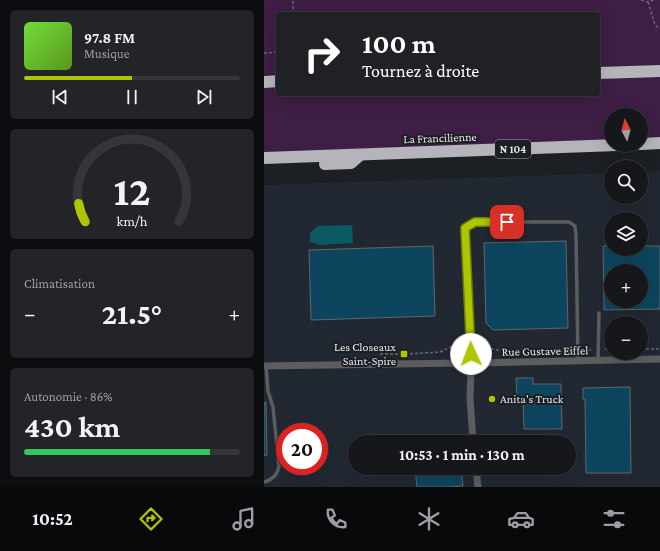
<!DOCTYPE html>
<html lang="fr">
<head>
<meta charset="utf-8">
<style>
	:root { --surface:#15171b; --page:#222428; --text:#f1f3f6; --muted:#9d9fa3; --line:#34363a; --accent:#b0c501 }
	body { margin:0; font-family:"Crimson Pro",serif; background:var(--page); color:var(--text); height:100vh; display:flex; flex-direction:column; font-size:15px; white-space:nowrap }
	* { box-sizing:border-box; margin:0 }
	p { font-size:13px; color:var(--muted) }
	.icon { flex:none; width:22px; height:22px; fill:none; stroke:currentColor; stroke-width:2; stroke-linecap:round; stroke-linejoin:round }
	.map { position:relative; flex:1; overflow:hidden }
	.sheet { display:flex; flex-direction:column; gap:10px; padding:10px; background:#0c0d0f; width:264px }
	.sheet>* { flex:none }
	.banner { position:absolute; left:12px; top:12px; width:324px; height:84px; border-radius:4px; box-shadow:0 4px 16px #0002,0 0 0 1px var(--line); background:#202124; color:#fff; overflow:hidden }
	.needle { width:26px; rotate:354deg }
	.fabs { position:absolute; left:340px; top:108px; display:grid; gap:8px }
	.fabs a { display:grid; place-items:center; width:44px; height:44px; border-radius:50%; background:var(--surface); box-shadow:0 4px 16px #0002,0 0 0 1px var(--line); font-size:20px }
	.speed { position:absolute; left:12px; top:423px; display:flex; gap:8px; font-size:20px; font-weight:700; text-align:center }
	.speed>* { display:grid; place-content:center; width:52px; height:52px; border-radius:50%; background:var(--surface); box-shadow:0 4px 16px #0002,0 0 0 1px var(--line); line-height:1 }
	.speed .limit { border:6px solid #d22; background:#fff; color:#111 }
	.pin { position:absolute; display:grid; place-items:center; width:34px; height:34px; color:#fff; margin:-17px; border-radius:8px; box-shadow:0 2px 6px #0006 }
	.me { position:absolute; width:44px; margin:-22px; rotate:358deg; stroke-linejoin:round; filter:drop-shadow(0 0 3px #0008) }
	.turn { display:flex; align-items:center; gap:14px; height:84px; padding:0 20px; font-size:18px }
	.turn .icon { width:52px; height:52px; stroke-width:2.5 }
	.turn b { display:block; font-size:28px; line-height:34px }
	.big { font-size:30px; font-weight:700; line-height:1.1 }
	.sheet .tile { flex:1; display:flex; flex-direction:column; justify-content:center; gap:6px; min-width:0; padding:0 14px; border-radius:6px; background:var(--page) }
	.sheet .dial { align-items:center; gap:0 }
	.dial svg { height:104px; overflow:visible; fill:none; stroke:var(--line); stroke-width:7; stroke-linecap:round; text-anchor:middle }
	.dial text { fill:var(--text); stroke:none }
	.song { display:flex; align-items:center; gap:12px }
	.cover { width:48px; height:48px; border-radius:6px; background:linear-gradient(135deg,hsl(100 70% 55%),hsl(90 70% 35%)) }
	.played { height:4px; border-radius:2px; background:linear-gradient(90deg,var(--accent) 50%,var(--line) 50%) }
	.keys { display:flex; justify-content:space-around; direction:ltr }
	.heat { display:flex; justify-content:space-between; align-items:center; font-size:22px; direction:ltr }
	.charge { height:6px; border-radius:3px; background:linear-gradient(90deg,#34c759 86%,var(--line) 0) }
	.trip { position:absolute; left:84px; top:435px; width:228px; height:40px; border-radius:20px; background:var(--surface); box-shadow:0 4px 16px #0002,0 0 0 1px var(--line); font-weight:700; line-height:40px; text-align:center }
	.dock { display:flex; height:64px; justify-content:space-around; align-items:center; background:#08090b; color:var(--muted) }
	.dock .icon { width:28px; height:28px }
	.dock .on { color:var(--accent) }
	.dock b { font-size:18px; color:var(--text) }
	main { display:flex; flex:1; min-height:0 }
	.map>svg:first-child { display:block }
</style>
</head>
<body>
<main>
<section class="sheet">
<div class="tile">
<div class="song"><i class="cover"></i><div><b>97.8 FM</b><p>Musique</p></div></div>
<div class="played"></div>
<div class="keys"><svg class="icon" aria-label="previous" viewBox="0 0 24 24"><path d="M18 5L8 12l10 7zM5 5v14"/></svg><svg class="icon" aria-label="pause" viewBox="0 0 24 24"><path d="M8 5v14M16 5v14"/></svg><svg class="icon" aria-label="next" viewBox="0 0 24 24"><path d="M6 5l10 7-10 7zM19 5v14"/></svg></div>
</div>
<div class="tile dial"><svg viewBox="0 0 100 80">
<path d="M14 69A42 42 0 1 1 86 69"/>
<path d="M14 69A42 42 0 0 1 9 55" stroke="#b0c501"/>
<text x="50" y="56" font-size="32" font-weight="700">12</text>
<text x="50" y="72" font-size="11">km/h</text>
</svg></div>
<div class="tile"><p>Climatisation</p>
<div class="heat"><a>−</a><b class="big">21.5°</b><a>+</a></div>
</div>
<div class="tile"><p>Autonomie · 86%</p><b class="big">430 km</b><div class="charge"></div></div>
</section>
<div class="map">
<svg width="396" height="487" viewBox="0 0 396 487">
	<rect width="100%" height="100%" fill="#1c1f24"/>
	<path fill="#222832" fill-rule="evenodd" d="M396 171V487H0V185L347 173V197H377V172ZM347 219H377V249H347ZM347 271H377V301H347ZM347 323H377V353H347ZM21 432H55V466H21ZM91 442H305V468H91Z"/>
	<g fill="#3e1e44">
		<polygon points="0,0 396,0 396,65 334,67 334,14 14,14 14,74 0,75"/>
		<polygon points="396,76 396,137 377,138 377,115 347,115 347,140 0,152 0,87 14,87 14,94 334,94 334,78"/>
	</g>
	<polygon fill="#0b5a61" points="88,225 89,243 56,245 46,242 46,233 54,226"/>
	<g fill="#0d455e" stroke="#60676b" fill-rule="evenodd">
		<polygon points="302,241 304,328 229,330 222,323 220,243"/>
		<polygon points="169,246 171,316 47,320 45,250"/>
		<path d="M339 246H347V249H377V246H396V309L340 310ZM347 271H377V301H347Z"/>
		<polygon points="252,378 269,378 269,384 297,384 298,429 260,429 259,398 253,398"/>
		<polygon points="366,387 367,473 322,473 321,399 319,399 319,388"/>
		<polygon points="2,402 3,455 0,456 0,403"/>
		<polygon points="172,439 172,442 149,442 149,441"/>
		<polygon points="151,468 197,468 199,486 185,487 153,487"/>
	</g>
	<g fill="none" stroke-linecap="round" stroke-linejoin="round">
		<g stroke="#66696d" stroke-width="1.5" stroke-dasharray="3 2" stroke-linecap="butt">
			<polyline points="377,0 384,2 390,0"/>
			<polyline points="384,2 391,25 396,29"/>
			<polyline points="29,14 29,0"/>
			<polyline points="0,53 14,52"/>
			<polyline points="212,338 217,338 221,345 228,349 240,351 307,350"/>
			<polyline points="341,349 347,349"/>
			<polyline points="377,349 396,349"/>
			<polyline points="319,350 329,350"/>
			<polyline points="116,354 140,354 176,352 191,345 198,339 200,339"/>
		</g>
		<g stroke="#5d5d60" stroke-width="3.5">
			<polyline points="207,354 201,228 211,222 305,222 311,226 312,235 314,361"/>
			<polyline points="334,361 335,313"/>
			<path d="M0 482C9 480 13 475 15 467L9 407 4 391 2 366"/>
		</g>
		<g stroke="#5d5d60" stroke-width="7">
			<circle cx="206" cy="363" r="9"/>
			<polyline points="215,363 396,359"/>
			<polyline points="0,366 196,363"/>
			<polyline points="207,372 206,397 209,442"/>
			<polyline points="212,468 214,487"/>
		</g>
		<g stroke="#b5b4bb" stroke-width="12">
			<polyline points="334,73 396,71"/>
			<polyline points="0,82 14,81"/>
			<polyline points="377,144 396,143"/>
			<polyline points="0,158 353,145"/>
			<polyline points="61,164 87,163 96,155"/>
		</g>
	</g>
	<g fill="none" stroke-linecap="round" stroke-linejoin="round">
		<defs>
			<polyline id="route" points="207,354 201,228 211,222 243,222"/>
		</defs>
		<use href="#route" stroke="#728001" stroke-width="10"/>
		<use href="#route" stroke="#b0c501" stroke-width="7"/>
	</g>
	<g fill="#b0c501" stroke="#1c1f24" stroke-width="1.5">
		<rect x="136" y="350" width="8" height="8" rx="2"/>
		<circle cx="228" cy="399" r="4"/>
	</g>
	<g text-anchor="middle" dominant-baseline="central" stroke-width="4" stroke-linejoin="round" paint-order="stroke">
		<rect fill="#1c1f24" stroke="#a8aaaf" stroke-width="1" x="231" y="140" width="36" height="18" rx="3"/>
		<g font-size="11" font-weight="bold" fill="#e4e6ea">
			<text x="249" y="149">N 104</text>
		</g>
		<g font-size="12" fill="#e4e6ea" stroke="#1c1f24">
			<text transform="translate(176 138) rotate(-2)">La Francilienne</text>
			<text transform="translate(281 351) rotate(-1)">Rue Gustave Eiffel</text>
		</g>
		<g font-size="12" fill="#e4e6ea" stroke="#1c1f24" text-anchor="end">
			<text x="132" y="347">Les Closeaux<tspan x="132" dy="14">Saint-Spire</tspan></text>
			<text x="236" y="399" text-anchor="start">Anita's Truck</text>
		</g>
	</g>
</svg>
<div class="fabs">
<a><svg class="needle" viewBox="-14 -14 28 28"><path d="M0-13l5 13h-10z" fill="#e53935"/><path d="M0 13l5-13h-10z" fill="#9d9fa3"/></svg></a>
<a><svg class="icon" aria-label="search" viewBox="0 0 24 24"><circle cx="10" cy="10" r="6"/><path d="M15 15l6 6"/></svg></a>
<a><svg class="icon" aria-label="layers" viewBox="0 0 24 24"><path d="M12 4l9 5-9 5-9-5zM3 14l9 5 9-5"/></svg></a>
<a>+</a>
<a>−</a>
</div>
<div class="speed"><div class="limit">20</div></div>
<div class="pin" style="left:243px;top:222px;background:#d93025"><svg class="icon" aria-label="arrive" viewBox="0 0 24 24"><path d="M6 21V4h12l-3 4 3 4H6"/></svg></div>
<svg class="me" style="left:207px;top:354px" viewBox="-20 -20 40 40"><circle r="19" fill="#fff"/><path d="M0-13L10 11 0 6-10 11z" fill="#b0c501"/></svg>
<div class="trip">10:53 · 1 min · 130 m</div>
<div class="banner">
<div class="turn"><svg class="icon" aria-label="right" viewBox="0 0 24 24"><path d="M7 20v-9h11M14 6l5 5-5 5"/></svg><div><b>100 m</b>Tournez à droite</div></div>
</div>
</div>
</main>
<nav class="dock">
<b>10:52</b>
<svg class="icon on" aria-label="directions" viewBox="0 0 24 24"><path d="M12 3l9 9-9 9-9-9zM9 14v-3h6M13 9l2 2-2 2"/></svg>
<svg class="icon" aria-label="music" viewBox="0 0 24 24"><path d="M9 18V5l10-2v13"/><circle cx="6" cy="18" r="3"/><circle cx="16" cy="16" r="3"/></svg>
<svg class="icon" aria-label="phone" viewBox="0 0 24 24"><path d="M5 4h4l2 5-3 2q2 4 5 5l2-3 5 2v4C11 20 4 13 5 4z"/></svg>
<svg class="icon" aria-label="climate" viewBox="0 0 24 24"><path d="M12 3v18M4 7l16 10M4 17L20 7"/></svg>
<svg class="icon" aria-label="car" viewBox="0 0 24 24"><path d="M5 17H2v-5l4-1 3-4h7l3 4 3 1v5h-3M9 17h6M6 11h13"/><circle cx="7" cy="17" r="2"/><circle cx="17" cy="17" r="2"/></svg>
<svg class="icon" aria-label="filters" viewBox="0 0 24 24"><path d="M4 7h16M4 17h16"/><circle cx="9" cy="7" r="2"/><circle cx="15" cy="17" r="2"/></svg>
</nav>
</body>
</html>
